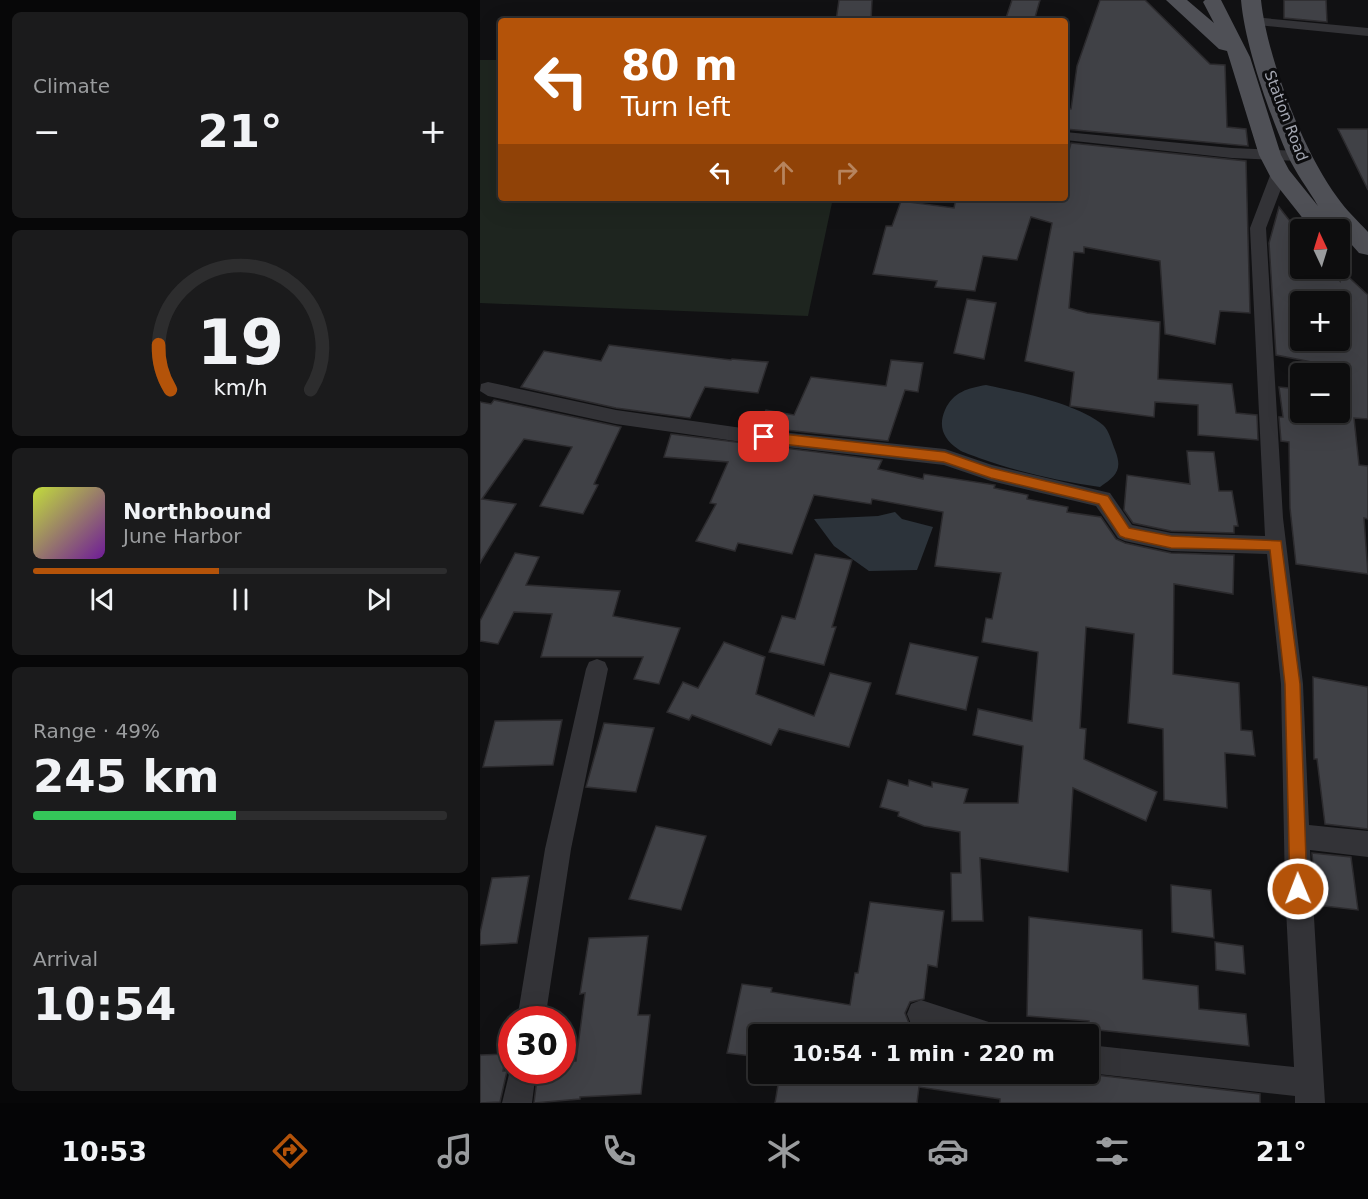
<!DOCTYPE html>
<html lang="en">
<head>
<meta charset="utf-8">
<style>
	:root { --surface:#0d0d0e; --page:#1b1b1c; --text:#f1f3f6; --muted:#9a9c9e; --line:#2d2d2e; --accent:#b45309 }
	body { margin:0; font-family:"DejaVu Sans",sans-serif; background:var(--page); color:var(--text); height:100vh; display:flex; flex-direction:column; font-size:22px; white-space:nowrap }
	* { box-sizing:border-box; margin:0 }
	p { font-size:20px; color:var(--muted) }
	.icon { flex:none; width:33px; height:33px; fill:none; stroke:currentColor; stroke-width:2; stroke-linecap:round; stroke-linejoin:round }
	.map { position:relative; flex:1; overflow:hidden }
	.panel { display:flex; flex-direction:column; gap:12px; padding:12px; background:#070708; width:480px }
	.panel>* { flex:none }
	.hud { position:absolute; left:18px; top:18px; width:570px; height:183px; border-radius:6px; box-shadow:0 6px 24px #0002,0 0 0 2px var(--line); background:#b45309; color:#fff; overflow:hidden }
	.needle { width:39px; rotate:356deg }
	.buttons { position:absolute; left:810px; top:219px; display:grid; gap:12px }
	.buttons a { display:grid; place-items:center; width:60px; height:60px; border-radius:6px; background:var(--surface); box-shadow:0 6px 24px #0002,0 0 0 2px var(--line); font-size:30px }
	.speed { position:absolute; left:18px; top:1006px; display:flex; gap:12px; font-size:30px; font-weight:700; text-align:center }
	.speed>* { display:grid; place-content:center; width:78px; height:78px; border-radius:50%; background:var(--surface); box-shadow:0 6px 24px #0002,0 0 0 2px var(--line); line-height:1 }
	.speed .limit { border:9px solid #d22; background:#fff; color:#111 }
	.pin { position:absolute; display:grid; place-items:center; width:51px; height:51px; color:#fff; margin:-26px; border-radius:12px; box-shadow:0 3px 9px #0006 }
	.me { position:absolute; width:66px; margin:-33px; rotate:359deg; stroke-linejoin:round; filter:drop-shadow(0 0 4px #0008) }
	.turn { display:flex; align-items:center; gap:21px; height:126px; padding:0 24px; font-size:27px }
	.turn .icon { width:78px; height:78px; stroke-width:2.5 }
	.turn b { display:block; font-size:42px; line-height:51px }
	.lanes { display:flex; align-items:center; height:57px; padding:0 24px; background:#0003; justify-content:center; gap:30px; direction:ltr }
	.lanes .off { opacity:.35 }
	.big { font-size:45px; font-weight:700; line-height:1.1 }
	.panel .tile { flex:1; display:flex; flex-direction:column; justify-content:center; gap:9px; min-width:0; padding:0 21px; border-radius:9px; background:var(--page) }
	.panel .dial { align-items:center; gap:0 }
	.dial svg { height:156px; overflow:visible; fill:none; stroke:var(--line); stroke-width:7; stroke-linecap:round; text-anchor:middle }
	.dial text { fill:var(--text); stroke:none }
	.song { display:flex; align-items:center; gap:18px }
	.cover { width:72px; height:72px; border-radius:9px; background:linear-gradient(135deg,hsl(70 70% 55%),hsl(280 70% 35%)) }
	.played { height:6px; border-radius:3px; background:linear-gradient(90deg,var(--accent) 45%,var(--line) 45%) }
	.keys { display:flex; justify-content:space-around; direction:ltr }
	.heat { display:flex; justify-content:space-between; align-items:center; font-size:33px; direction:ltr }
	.charge { height:9px; border-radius:4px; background:linear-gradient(90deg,#34c759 49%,var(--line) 0) }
	.trip { position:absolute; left:268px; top:1024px; width:351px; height:60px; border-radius:6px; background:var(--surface); box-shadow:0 6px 24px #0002,0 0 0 2px var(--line); font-weight:700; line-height:60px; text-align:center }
	.tab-bar { display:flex; height:96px; justify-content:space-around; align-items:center; background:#050506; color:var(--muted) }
	.tab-bar .icon { width:42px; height:42px }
	.tab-bar .selected { color:var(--accent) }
	.tab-bar b { font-size:27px; color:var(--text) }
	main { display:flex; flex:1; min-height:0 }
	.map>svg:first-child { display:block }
</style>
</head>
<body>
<main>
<section class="panel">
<div class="tile"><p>Climate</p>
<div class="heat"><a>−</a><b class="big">21°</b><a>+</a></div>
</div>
<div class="tile dial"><svg viewBox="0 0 100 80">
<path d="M14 69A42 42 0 1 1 86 69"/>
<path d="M14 69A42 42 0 0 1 8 46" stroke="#b45309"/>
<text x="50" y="56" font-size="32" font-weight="700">19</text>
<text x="50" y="72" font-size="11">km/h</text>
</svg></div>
<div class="tile">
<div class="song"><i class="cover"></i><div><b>Northbound</b><p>June Harbor</p></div></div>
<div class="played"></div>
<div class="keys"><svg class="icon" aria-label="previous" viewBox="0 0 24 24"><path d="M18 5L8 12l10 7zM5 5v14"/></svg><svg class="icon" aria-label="pause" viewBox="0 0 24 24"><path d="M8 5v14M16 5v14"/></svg><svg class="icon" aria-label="next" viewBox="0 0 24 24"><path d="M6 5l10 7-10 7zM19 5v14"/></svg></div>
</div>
<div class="tile"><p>Range · 49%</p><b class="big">245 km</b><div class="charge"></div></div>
<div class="tile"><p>Arrival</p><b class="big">10:54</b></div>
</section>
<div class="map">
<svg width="888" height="1103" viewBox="0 0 888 1103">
	<rect width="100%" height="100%" fill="#111113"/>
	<polygon fill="#1e251f" points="0,60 21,60 21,198 353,198 328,316 0,303"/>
	<g fill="#2c333a">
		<path d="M506 385C539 392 597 403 623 425 629 430 632 443 635 450 643 470 636 476 620 487 579 481 538 472 499 458 493 455 483 453 478 449 463 439 458 426 465 410 473 392 488 388 506 385Z"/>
		<polygon points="415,512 422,519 453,527 437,570 389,571 354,546 334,519 398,516"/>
	</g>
	<g fill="#404146" stroke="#2c2b2e" stroke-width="1.5" fill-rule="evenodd">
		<polygon points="359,0 392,0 391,21 356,21"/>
		<polygon points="532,0 560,0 554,21 525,21"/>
		<polygon points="620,0 665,0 730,64 745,65 747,127 766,129 768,146 585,129 585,108 591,109 597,66"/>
		<polygon points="804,0 846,0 847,22 804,18"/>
		<polygon points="858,129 888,129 888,190"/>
		<polygon points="591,143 766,161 770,313 740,311 735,344 685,334 680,261 604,247 604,253 594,252 589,308 607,313 680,322 678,379 752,384 756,413 777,415 778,440 718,435 718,405 675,402 674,417 590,406 594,372 545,361 572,223 551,217 537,260 503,256 495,291 455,287 457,281 393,274 406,226 412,226 421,201 474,208 476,198 585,198 585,165"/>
		<path d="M799 207 820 234V268H849L860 281V269L888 295V419L874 418 879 465 888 466V519L884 518 888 574 816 564 810 508 809 442 801 441 799 417H803L799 387 820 389V412H860V392H865L868 369 796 355 789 243ZM820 302H860V340H820Z"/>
		<polygon points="487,299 516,303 504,359 474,353"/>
		<polygon points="129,345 251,360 252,359 288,362 278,393 225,387 210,418 136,408 41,387 64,351 121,361"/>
		<polygon points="411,360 443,363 438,392 425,390 408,441 278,427 286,410 314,415 331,377 406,386"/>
		<polygon points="14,400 141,427 114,484 118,485 103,514 60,506 92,447 44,439 2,499 36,504 0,563 0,402 11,404"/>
		<polygon points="191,434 402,460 398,469 443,479 444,474 515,485 514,488 548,495 547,499 588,507 587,512 621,517 636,539 645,543 691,553 754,555 753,594 694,584 693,674 759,683 761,730 772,731 775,756 745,753 747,808 684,800 683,729 648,723 654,634 606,627 600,728 606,729 604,759 677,792 666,821 593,788 588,872 500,858 503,921 472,921 471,873 481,873 480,832 444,826 418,816 419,812 400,807 408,780 428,786 429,780 452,787 452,782 488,789 484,803 538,803 543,746 493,735 498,709 552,721 558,652 502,642 506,618 512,619 521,573 455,566 463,512 392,499 391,504 334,495 312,554 258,543 255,551 216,541 236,504 230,503 248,462 184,457"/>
		<polygon points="707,451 734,452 739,491 752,491 758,526 754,526 754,533 691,531 653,523 644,510 647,475 710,484"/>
		<polygon points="35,553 59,557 46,585 140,591 133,616 200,628 179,684 154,679 163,657 61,657 72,614 34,612 18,644 0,641 0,621"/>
		<polygon points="335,554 372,560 352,627 356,627 344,665 289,652 302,616 315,619"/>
		<polygon points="244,642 285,657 276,694 334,716 350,673 391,683 369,747 299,729 291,745 212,715 209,720 187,712 203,682 218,688"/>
		<polygon points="430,643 498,657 486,710 416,694"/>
		<polygon points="833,677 888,687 888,829 845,824 837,759 834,759"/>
		<polygon points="82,720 73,765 3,767 15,721"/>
		<polygon points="124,723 174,728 156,792 106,787"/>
		<polygon points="176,826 226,836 201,910 149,899"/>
		<polygon points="832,853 871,857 878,910 836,905"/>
		<polygon points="49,876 37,943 0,945 0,933 12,878"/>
		<polygon points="691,885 731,890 734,938 692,932"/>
		<polygon points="390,902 464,911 457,967 448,965 444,999 430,1002 425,1013 430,1026 456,1035 279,1035 279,1057 247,1053 262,984 292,988 291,992 370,1005 375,973 378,973"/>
		<polygon points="549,917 662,930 663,979 718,986 719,1009 766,1014 769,1046 609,1029 609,1021 547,1016"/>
		<polygon points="168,936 158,1015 170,1015 161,1094 100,1097 100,1099 54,1103 58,1071 82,1071 82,1062 96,1061 105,993 100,994 109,938"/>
		<polygon points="735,942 763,946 765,974 736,970"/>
		<polygon points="26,1054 23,1071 27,1071 20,1102 0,1103 0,1055"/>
		<polygon points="287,1074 607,1074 780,1094 780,1103 520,1103 520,1099 439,1087 437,1103 295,1103 299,1079 287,1077"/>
	</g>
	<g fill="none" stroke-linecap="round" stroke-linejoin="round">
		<g fill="#333337" fill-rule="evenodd">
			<polygon points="773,17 888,28 888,36 768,24 766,21 768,18"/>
			<polygon points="585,132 752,148 819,151 827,156 819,161 752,158 585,140"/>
			<polygon points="799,168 807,173 786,228 803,518 823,684 829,825 888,831 888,857 830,850 845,1103 815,1103 815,1096 609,1073 609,1045 814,1067 805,889 801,684 787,554 691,551 645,541 638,538 616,506 511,481 464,465 262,442 136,424 8,396 0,391 1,384 8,382 136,410 262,428 465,449 512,465 630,493 652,525 691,533 785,536 770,228 791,173"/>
			<polygon points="117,659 125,662 128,669 91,849 65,1020 37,1020 65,849 106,669 109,662"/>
			<polygon points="441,1000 518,1025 522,1035 463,1035 431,1024 427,1014 431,1004"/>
			<polygon points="32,1062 32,1071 56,1071 52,1103 22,1103"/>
		</g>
		<path fill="#4f5056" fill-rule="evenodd" d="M686 0H707L734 23 723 2 725 0H741L770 57 801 155 809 170 838 206C828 189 815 172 807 154 789 112 765 46 761 0H781C787 57 823 151 857 197 866 210 878 221 888 232V255L879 253 849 219 857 230H832L791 178 779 155 747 51 739 49Z"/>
	</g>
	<polygon fill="#b45309" stroke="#753606" stroke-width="1.5" points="284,432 465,452 511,468 628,496 649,528 691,536 801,541 820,684 827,889 824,895 818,898 812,895 810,889 805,684 790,550 691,548 645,538 640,536 619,504 511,478 464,462 284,442 278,437"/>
	<g text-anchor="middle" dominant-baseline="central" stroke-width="6" stroke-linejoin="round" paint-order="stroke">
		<g font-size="15" fill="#a4a7b2" stroke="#0c0c0e">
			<text transform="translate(806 116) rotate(69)">Station Road</text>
		</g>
	</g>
</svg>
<div class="buttons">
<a><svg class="needle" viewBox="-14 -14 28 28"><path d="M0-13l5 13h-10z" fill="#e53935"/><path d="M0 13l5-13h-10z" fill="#9a9c9e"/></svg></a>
<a>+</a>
<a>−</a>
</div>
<div class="speed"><div class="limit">30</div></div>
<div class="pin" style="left:284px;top:437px;background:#d93025"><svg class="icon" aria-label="arrive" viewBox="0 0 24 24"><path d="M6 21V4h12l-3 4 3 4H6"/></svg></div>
<svg class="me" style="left:818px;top:889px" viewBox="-20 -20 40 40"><circle r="17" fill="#b45309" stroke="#fff" stroke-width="3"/><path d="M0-11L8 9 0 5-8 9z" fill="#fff"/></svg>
<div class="trip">10:54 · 1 min · 220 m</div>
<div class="hud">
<div class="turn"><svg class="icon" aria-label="left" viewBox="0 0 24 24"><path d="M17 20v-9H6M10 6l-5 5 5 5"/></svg><div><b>80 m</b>Turn left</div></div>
<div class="lanes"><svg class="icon" aria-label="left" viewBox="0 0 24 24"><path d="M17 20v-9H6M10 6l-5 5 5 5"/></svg><svg class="icon off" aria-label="ahead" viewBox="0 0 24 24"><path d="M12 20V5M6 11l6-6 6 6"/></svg><svg class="icon off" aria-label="right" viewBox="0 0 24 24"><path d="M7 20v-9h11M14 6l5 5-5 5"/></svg></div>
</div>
</div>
</main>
<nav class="tab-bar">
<b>10:53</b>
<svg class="icon selected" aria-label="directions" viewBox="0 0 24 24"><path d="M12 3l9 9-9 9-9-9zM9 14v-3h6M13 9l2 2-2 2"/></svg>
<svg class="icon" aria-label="music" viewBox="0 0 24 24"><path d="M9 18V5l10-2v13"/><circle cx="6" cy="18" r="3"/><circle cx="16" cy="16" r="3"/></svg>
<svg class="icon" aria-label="phone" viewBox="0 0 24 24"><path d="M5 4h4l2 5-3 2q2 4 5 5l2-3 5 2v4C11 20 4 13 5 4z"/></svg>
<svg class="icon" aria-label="climate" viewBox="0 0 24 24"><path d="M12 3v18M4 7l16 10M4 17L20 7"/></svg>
<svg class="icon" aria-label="car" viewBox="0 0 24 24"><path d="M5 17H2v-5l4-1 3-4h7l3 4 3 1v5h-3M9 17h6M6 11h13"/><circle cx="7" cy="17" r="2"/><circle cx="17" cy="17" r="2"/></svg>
<svg class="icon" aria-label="filters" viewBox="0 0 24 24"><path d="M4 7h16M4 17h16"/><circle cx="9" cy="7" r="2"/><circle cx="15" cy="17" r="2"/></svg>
<b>21°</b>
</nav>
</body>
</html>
